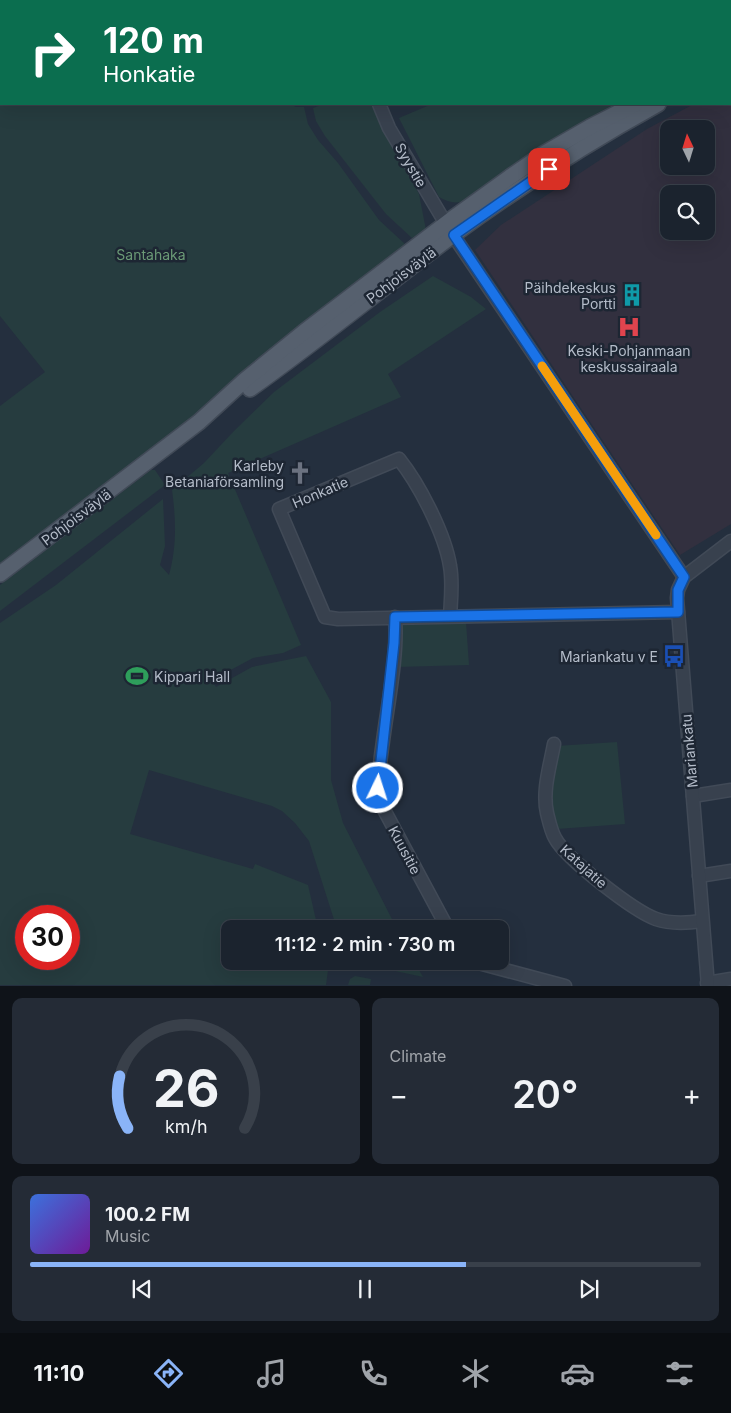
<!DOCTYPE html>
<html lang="en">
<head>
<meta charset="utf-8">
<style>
	:root { --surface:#1b232e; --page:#242b36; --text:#f1f3f6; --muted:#a0a4aa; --line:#39404a; --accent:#8ab4f8 }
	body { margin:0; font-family:Inter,sans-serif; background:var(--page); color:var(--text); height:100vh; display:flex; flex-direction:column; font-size:19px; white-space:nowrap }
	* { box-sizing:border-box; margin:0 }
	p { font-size:16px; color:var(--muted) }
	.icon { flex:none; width:28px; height:28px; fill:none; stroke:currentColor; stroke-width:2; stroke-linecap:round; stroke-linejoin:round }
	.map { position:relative; height:986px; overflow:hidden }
	.drawer { display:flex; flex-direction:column; gap:12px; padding:12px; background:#0f1319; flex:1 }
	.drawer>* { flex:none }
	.guide { position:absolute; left:0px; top:0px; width:731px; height:105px; box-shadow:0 5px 20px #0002,0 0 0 1px var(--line); background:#0b6e4f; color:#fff; overflow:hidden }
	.needle { width:32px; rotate:356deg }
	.controls { position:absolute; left:660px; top:120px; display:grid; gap:10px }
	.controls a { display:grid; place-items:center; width:55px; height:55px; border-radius:10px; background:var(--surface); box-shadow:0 5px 20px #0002,0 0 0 1px var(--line); font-size:25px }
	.speed { position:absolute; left:15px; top:905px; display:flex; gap:10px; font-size:25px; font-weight:700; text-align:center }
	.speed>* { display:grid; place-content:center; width:65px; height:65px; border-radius:50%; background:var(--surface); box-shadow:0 5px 20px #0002,0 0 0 1px var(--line); line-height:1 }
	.speed .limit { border:8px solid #d22; background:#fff; color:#111 }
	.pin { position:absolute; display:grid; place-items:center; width:42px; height:42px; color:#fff; margin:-21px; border-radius:10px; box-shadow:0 2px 8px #0006 }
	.me { position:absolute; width:55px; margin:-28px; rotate:4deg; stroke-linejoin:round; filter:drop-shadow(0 0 4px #0008) }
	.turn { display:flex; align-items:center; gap:18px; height:105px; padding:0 20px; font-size:22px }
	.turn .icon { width:65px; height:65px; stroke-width:2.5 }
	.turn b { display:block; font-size:35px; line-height:42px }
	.big { font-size:38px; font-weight:600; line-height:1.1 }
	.drawer .card { flex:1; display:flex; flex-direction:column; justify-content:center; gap:8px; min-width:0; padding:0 18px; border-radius:10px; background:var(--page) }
	.drawer .dial { align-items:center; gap:0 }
	.dial svg { height:130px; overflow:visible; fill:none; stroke:var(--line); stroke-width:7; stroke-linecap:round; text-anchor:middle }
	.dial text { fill:var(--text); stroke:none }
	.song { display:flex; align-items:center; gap:15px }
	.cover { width:60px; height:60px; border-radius:8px; background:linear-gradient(135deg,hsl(220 70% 55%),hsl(280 70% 35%)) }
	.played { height:5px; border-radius:2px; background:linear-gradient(90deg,var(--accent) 65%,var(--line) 65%) }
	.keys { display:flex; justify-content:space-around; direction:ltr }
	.heat { display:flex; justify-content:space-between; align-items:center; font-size:28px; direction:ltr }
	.drawer .tiles { flex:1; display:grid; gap:12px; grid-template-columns:1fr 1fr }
	.card:last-child { grid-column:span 2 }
	.trip { position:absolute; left:221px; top:920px; width:288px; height:50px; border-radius:10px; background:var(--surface); box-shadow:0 5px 20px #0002,0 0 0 1px var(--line); font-weight:600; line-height:50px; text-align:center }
	.dock { display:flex; height:80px; justify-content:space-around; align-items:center; background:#0b0e12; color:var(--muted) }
	.dock .icon { width:35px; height:35px }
	.dock .selected { color:var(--accent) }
	.dock b { font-size:22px; color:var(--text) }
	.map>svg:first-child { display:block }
</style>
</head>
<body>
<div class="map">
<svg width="731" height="986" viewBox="0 0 731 986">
	<rect width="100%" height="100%" fill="#242f3e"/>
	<path fill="#32303f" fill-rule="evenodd" d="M731 83V524L680 555 578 404 475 250 501 225 647 129 694 104H730ZM669 129H706V166H669ZM669 194H706V231H669Z"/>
	<g fill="#263c3f" fill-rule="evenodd">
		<polygon points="0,0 257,0 257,1 1,1 1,104 290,104 296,107 304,107 308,124 318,140 338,163 379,220 406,245 307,320 141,460 0,565 0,406 45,372 0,316"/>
		<polygon points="324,104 373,104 385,131 419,194 426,230 412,238 386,214 325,136 316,121 313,108"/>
		<path d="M432 104H622L467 200C457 204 449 203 439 197L399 118Z"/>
		<path d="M433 276 471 297 486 309 388 374 401 397 228 473 301 645 283 653 253 658 212 680 216 687 252 667 306 656 331 702V780L343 823 397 929H337L309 841 295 823 282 811 272 806 149 770 130 834 253 869 255 864 308 885 318 929H230V961H326L328 970 326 985H0V623L56 585 163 499 165 546 160 565 169 575C177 546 176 519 172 490L204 463 234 431 274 392 380 312ZM26 916H69V959H26Z"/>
		<polygon points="151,470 155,470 165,485 0,611 0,585"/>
		<polygon points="466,622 469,665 396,667 399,624"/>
		<polygon points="617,742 625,824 557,829 550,802 556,746"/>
		<polygon points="347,961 414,961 423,977 386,969 350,965"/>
		<polygon points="355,976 371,979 370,985 348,985 350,979"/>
	</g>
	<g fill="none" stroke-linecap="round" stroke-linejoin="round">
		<defs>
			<g id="minor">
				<polyline points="429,0 429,1"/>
				<polyline points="555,1 559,0"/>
				<polyline points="379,104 389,128 446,224"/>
				<polyline points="453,235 684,577"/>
				<path d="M450 616C451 599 453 582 450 566 445 534 419 484 399 459L279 509 325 617 338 619 678 612"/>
				<path d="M395 617C398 655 388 702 383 741 380 763 376 785 382 806L448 929"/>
				<path d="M554 744C550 766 542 791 547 813 549 821 551 831 555 838 566 859 634 911 656 919 670 924 688 923 702 921"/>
				<polyline points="693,796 731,790"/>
				<polyline points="699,876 731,871"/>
				<polyline points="471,961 565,986"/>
				<polyline points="707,983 731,979"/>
				<polyline points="708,986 677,598 678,590 684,577 731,541"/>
			</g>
			<g id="major">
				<polyline points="730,58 731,57"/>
				<path d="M250 389C319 340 385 286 453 235 519 187 587 143 658 104"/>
				<polyline points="0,574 199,422 245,380 304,332 456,216 510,177 545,153 590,127 635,104"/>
			</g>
		</defs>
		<use href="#minor" stroke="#414a57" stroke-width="15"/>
		<use href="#major" stroke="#414a57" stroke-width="18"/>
		<use href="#minor" stroke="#38414e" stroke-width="12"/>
		<use href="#major" stroke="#56606e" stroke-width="15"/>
	</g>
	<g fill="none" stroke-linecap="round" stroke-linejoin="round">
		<defs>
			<polyline id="route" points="378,788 394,643 395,617 678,612 678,590 684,577 454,235 549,169"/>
		</defs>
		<use href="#route" stroke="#114b97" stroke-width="12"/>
		<use href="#route" stroke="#1a73e8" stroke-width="9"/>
		<polyline stroke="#f59e0b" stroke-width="9" points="542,366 656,535"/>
	</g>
	<defs>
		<symbol id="building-bare" viewBox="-9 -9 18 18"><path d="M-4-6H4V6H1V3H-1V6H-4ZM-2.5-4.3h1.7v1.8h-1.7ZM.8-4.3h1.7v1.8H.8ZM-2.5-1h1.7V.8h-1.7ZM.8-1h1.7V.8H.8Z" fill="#0f9aa8" stroke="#1d2633" stroke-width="2.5" paint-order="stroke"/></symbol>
		<symbol id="hospital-bare" viewBox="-9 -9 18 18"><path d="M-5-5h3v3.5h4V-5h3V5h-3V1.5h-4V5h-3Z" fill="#e0444e" stroke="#1d2633" stroke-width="2.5" paint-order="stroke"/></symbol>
		<symbol id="church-bare" viewBox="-9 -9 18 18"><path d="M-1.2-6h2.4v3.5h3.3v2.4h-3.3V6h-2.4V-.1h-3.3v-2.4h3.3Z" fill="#6b7280" stroke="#1d2633" stroke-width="2.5" paint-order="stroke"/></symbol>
		<symbol id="bus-bare" viewBox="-9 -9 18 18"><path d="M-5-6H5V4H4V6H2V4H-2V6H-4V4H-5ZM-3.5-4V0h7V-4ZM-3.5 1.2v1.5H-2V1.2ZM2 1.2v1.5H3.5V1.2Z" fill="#1a4fb4" stroke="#1d2633" stroke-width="2.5" paint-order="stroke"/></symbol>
		<symbol id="stadium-bare" viewBox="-9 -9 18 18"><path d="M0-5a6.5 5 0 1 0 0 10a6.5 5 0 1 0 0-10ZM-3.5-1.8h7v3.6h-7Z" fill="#2e9e5b" stroke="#1d2633" stroke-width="2.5" paint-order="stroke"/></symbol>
	</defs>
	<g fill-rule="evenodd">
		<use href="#building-bare" x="616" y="279" width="32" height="32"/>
		<use href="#hospital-bare" x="613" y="311" width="32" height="32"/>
		<use href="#church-bare" x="284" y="457" width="32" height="32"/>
		<use href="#bus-bare" x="658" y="640" width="32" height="32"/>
		<use href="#stadium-bare" x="121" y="660" width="32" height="32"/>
	</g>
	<g text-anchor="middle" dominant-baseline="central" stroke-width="5" stroke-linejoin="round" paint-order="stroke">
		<g font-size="14" fill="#b4bcc9" stroke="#1d2633">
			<text transform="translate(411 165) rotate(60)">Syystie</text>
			<text transform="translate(401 275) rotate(-37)">Pohjoisväylä</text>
			<text transform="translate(320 492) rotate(-23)">Honkatie</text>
			<text transform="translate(76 517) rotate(-37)">Pohjoisväylä</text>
			<text transform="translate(689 751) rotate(-95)">Mariankatu</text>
			<text transform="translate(405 850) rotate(62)">Kuusitie</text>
			<text transform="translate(584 866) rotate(42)">Katajatie</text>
		</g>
		<g font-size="14" fill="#6b9a76" stroke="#1d2633">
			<text x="151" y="254">Santahaka</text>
		</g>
		<g font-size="14" fill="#b4bcc9" stroke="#1d2633" text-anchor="end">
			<text x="616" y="287">Päihdekeskus<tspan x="616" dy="16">Portti</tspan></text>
			<text x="629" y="350" text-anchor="middle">Keski-Pohjanmaan<tspan x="629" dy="16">keskussairaala</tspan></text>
			<text x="284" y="465">Karleby<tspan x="284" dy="16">Betaniaförsamling</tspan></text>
			<text x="658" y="656">Mariankatu v E</text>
			<text x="154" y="676" text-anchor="start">Kippari Hall</text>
		</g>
	</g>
</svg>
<div class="controls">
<a><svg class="needle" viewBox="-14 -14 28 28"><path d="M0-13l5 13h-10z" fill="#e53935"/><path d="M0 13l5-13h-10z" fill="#a0a4aa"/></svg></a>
<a><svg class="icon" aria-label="search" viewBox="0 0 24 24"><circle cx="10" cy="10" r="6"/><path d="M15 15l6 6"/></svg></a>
</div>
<div class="speed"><div class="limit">30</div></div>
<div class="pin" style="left:549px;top:169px;background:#d93025"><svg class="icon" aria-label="arrive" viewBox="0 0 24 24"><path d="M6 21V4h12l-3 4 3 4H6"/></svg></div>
<svg class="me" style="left:378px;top:788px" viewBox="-20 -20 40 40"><circle r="17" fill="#1a73e8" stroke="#fff" stroke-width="3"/><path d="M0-11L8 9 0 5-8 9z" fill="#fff"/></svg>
<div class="trip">11:12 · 2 min · 730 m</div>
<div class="guide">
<div class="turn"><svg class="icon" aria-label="right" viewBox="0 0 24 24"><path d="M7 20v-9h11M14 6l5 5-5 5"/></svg><div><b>120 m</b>Honkatie</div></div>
</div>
</div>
<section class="drawer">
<div class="tiles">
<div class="card dial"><svg viewBox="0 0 100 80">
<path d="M14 69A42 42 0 1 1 86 69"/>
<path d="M14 69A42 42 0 0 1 9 37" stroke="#8ab4f8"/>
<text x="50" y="56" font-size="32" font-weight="700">26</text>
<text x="50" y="72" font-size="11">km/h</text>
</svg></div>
<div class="card"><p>Climate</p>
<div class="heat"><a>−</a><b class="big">20°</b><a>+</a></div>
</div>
<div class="card">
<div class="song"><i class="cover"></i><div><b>100.2 FM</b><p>Music</p></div></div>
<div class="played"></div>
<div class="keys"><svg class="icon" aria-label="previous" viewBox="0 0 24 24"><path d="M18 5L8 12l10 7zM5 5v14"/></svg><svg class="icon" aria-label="pause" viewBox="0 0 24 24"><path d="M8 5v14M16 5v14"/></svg><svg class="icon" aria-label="next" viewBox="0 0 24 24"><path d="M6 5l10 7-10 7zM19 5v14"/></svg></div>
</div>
</div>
</section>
<nav class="dock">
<b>11:10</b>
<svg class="icon selected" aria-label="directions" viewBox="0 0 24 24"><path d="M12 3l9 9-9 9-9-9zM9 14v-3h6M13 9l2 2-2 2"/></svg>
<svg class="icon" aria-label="music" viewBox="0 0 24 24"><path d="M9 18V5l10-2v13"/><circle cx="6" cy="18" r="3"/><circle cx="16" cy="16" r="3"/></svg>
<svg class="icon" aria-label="phone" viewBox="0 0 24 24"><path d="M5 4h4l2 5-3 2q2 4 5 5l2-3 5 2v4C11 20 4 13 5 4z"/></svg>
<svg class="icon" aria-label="climate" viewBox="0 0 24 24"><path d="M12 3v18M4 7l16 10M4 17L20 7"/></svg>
<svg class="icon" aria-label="car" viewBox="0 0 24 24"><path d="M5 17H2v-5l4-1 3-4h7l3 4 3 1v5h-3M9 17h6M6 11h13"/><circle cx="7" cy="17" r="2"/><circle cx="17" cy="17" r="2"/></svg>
<svg class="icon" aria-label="filters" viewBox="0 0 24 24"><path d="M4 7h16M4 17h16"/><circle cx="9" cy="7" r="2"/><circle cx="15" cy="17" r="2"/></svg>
</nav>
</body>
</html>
